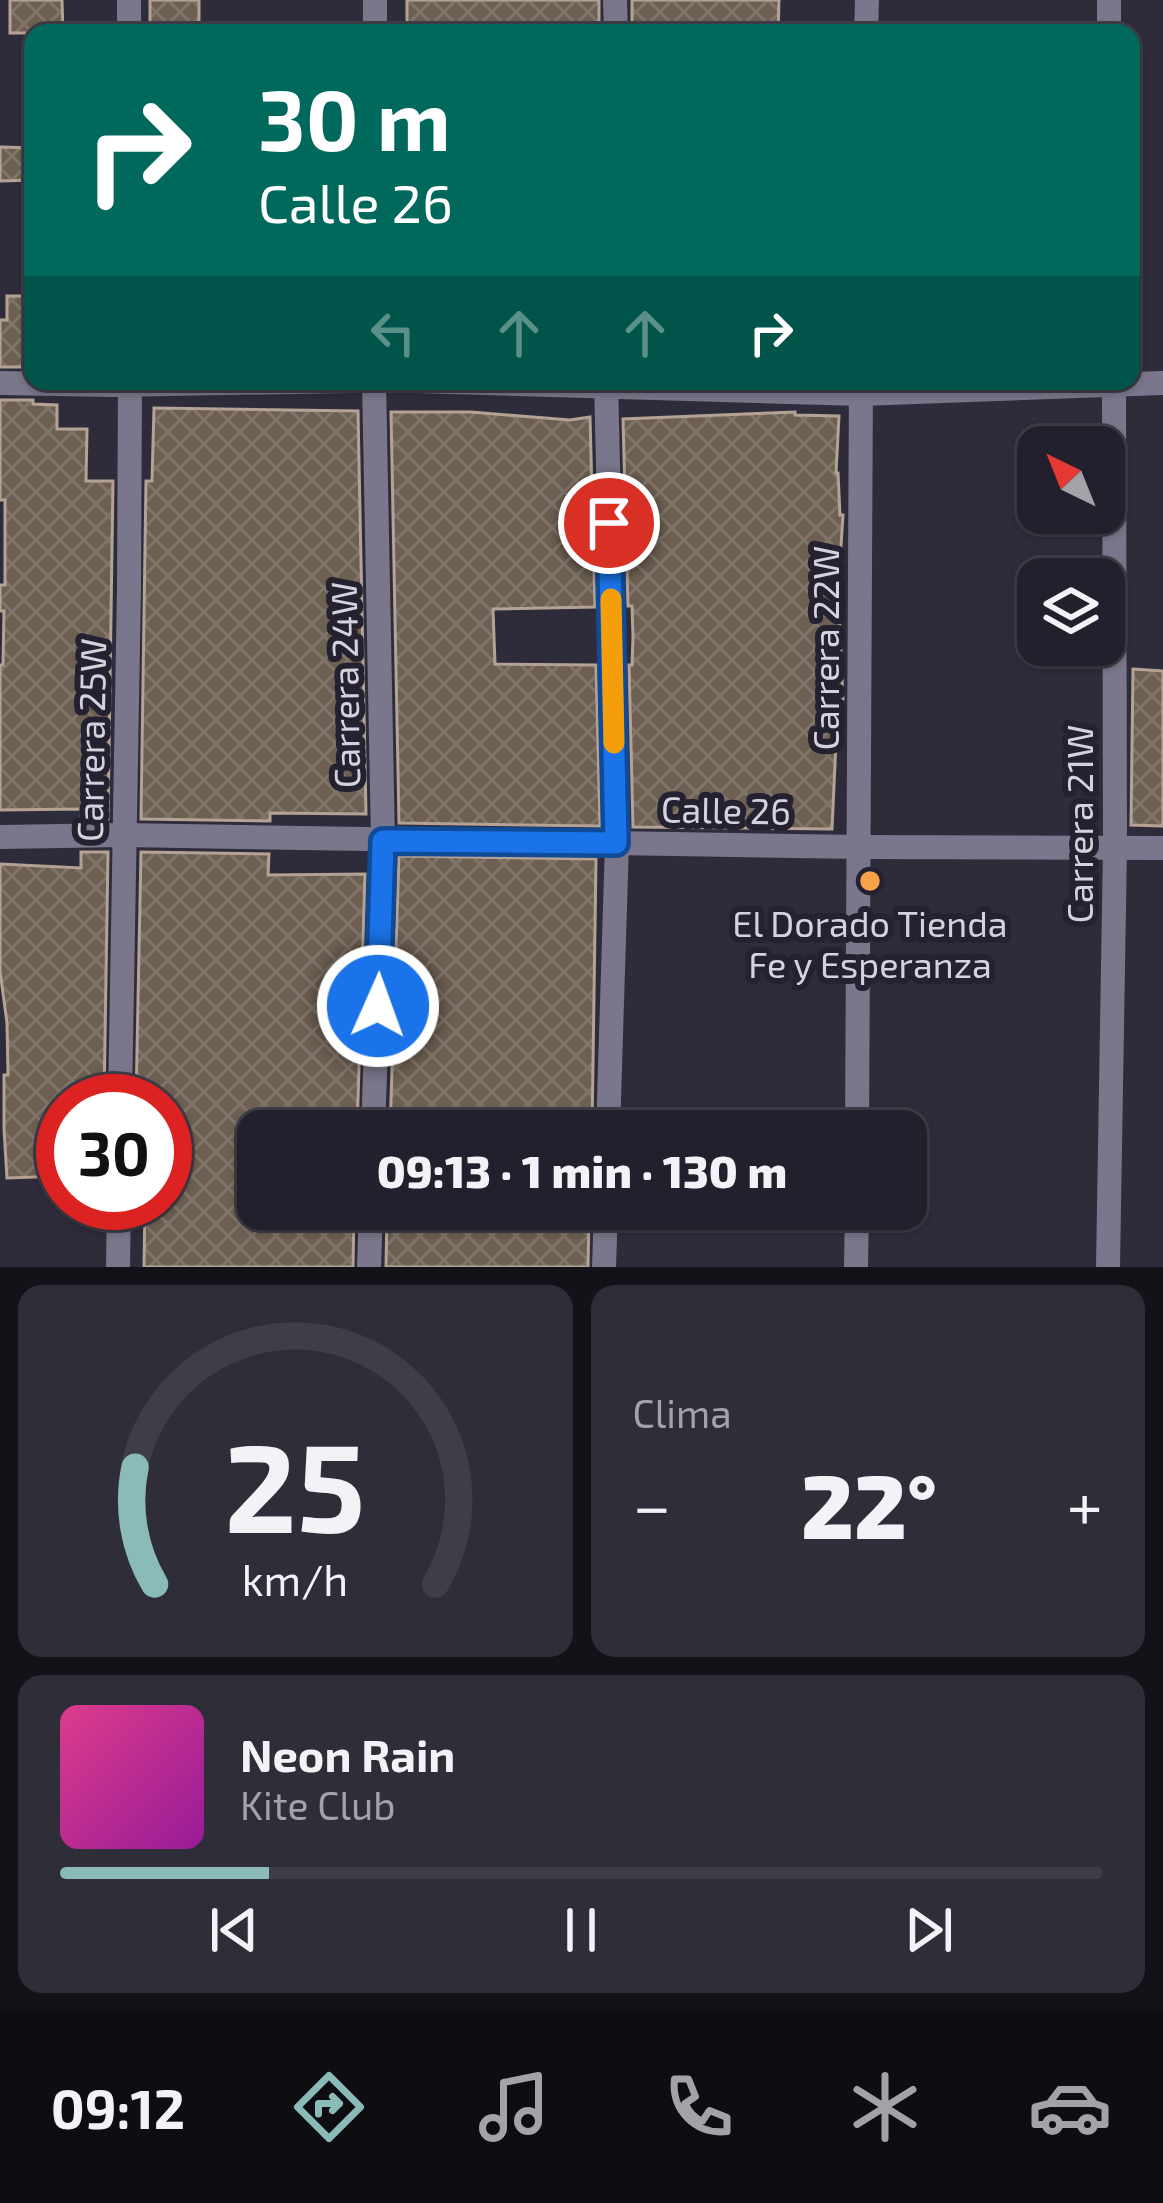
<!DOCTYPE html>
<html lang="es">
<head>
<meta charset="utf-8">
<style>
	:root { --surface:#22202c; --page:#2e2d38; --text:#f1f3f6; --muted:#a2a3a9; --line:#3f3e48; --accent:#8bbbb9 }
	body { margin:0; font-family:"Exo 2",sans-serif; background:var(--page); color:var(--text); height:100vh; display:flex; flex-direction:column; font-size:45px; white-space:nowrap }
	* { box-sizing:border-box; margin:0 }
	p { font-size:39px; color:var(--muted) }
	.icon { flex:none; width:66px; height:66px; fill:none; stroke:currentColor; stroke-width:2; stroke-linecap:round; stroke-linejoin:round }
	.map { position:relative; height:1267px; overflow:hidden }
	.sheet { display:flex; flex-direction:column; gap:18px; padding:18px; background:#131218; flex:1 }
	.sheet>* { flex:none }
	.hud { position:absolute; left:24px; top:24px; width:1116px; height:366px; border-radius:24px; box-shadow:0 3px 9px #0004,0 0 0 3px var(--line); background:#00695c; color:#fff; overflow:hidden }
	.needle { width:78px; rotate:317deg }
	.tools { position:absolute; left:1017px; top:426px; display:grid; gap:24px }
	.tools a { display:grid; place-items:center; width:108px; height:108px; border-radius:24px; background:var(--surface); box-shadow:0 3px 9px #0004,0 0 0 3px var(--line); font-size:60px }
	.speed { position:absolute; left:36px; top:1074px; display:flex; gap:24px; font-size:60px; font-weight:700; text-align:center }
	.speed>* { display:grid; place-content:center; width:156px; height:156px; border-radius:50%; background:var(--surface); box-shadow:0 3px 9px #0004,0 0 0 3px var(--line); line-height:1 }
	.speed .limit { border:18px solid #d22; background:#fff; color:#111 }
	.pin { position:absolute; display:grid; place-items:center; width:102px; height:102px; color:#fff; margin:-51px; border:6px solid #fff; border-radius:50%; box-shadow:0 3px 12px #0007 }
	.me { position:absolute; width:132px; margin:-66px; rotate:2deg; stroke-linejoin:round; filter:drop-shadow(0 0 9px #0008) }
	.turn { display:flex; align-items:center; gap:42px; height:252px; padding:0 36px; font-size:54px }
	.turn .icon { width:156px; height:156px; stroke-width:2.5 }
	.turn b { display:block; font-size:84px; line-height:102px }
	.lanes { display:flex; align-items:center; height:114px; padding:0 36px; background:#0003; justify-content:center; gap:60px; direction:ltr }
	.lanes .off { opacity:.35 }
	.big { font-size:90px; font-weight:800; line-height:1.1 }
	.sheet .tile { flex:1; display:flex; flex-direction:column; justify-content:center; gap:18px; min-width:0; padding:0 42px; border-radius:24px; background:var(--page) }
	.sheet .dial { align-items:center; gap:0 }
	.dial svg { height:312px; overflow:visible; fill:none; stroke:var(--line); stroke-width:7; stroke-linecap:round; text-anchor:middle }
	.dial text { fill:var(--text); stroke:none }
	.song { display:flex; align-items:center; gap:36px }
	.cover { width:144px; height:144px; border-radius:18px; background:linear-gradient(135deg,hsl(330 70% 55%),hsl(300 70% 35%)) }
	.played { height:12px; border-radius:6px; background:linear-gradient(90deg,var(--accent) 20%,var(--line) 20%) }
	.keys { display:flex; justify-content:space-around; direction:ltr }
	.heat { display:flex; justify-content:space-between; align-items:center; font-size:66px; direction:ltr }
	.sheet .tiles { flex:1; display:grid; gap:18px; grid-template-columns:1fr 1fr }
	.tile:last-child { grid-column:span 2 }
	.trip { position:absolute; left:237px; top:1110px; width:690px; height:120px; border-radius:24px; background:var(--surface); box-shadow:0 3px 9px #0004,0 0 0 3px var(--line); font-weight:800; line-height:120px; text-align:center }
	.tab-bar { display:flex; height:192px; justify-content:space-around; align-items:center; background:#0e0d12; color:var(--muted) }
	.tab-bar .icon { width:84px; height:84px }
	.tab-bar .on { color:var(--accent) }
	.tab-bar b { font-size:54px; color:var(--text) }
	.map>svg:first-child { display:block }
</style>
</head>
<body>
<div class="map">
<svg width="1163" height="1267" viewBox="0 0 1163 1267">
	<defs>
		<pattern id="building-cross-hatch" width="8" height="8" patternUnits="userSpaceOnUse" patternTransform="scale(3)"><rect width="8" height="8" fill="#6d5f51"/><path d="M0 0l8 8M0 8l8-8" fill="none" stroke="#81756a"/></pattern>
	</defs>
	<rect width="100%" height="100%" fill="#2e2b3b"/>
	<g fill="url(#building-cross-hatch)" stroke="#b4a394" stroke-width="3">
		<polygon points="10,0 62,0 63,33 10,33"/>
		<rect x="150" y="0" width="49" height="33"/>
		<rect x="407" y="0" width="192" height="33"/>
		<polygon points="632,0 779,0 778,33 632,33"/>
		<polygon points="0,147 33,148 33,180 0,181"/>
		<polygon points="7,296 33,296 33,367 0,367 0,320 7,320"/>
		<polygon points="0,400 33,400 33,404 57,405 57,429 87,429 86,481 113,481 108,819 81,819 81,809 0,810 0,665 3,665 4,611 0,611 0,585 5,585 5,500 0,500"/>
		<polygon points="154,408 358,411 366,814 270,813 270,821 141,819 146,481 152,481"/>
		<polygon points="391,412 471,412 570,420 590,417 595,607 493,609 495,664 596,665 600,826 399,823"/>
		<polygon points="795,412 795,415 839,416 836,473 838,473 840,515 843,515 838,592 843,699 838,699 832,829 633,827 629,665 632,665 633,637 632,606 628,606 623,419"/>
		<polygon points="1133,669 1163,671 1163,826 1131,825"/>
		<polygon points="81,852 108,852 104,1101 63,1101 63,1176 7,1178 4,1129 4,1075 8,1075 7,1023 0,971 0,864 81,868"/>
		<polygon points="141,852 269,854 268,875 365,874 357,1131 258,1131 258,1209 354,1209 353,1267 144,1267 145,1203 165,1203 165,1101 136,1101"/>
		<polygon points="399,856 596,859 592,1131 390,1131"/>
		<polygon points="387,1209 491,1209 491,1215 589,1216 588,1267 386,1267"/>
	</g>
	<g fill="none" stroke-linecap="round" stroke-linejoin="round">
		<g stroke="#7a768b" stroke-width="24">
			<polyline points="375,0 375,33"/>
			<polyline points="615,0 616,33"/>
			<polyline points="1109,0 1109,33"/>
			<polyline points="129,33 129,0"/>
			<polyline points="866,33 867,0"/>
			<polyline points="414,381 861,394 1163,383"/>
			<polyline points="606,381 617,843 608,1131"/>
			<polyline points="0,383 112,385 352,381"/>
			<polyline points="0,837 123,835 859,847 1163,848"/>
			<polyline points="120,1101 129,587 130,381"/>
			<polyline points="373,1131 383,841 374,381"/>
			<polyline points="857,1131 861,381"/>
			<polyline points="118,1267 119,1203"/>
			<polyline points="369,1267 371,1209"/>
			<polyline points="604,1267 606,1209"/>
			<polyline points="856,1267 857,1209"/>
			<polyline points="1108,1267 1115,847 1114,381"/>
		</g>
	</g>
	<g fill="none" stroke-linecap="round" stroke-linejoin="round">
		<defs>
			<polyline id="route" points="378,1006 383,841 616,843 609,523"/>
		</defs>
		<use href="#route" stroke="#114b97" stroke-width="30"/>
		<use href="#route" stroke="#1a73e8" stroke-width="21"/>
		<polyline stroke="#f59e0b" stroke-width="21" points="611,599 614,743"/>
	</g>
	<circle fill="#f5a346" stroke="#242231" stroke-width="4.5" cx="870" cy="881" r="12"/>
	<g text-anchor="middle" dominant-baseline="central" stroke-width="12" stroke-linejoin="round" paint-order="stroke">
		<g font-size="36" fill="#d4d2dd" stroke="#242231">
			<text transform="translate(824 648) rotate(-90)">Carrera 22W</text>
			<text transform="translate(344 685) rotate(-91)">Carrera 24W</text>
			<text transform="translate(90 740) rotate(-89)">Carrera 25W</text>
			<text transform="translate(726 809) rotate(1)">Calle 26</text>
			<text transform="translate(1078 824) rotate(-90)">Carrera 21W</text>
		</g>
		<g font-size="36" fill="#d4d2dd" stroke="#242231">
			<text x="870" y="922">El Dorado Tienda<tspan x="870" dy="41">Fe y Esperanza</tspan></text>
		</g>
	</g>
</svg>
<div class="tools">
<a><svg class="needle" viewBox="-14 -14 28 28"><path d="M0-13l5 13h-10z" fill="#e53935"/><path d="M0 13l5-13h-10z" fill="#a2a3a9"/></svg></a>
<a><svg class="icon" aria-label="layers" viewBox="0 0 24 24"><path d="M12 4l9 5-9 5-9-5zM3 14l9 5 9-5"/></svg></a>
</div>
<div class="speed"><div class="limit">30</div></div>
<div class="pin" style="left:609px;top:523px;background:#d93025"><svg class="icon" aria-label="arrive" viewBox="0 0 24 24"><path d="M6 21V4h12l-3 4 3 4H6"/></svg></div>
<svg class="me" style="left:378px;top:1006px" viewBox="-20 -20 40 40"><circle r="17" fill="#1a73e8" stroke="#fff" stroke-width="3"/><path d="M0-11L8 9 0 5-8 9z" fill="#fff"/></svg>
<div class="trip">09:13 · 1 min · 130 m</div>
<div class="hud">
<div class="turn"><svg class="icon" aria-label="right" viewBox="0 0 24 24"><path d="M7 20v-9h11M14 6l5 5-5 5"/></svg><div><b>30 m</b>Calle 26</div></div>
<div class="lanes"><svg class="icon off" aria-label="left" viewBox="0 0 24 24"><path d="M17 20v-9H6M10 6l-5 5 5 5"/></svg><svg class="icon off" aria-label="ahead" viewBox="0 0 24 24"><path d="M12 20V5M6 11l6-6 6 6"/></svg><svg class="icon off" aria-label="ahead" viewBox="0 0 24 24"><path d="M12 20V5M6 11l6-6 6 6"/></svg><svg class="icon" aria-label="right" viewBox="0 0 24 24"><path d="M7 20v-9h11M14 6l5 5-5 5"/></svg></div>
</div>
</div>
<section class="sheet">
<div class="tiles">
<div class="tile dial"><svg viewBox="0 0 100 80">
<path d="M14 69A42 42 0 1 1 86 69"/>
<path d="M14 69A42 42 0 0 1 9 39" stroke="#8bbbb9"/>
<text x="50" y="56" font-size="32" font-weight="700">25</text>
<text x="50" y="72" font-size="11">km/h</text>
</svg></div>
<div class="tile"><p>Clima</p>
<div class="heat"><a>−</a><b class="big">22°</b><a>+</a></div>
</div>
<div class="tile">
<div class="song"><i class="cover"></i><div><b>Neon Rain</b><p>Kite Club</p></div></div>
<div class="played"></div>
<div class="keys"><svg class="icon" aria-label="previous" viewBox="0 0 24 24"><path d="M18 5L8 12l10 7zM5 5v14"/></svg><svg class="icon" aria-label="pause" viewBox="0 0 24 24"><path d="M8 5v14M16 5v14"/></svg><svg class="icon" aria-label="next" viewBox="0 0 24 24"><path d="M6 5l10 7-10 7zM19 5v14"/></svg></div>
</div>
</div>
</section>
<nav class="tab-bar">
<b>09:12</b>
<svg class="icon on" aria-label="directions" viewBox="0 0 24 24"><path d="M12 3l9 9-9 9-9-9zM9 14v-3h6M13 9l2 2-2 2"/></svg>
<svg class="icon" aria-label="music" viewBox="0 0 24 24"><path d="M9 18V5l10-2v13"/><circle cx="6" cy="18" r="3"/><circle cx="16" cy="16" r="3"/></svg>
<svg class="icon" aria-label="phone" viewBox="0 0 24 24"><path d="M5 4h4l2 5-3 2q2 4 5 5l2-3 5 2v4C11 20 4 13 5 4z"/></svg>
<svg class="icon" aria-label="climate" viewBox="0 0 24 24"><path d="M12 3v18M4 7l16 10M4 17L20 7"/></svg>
<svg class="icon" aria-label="car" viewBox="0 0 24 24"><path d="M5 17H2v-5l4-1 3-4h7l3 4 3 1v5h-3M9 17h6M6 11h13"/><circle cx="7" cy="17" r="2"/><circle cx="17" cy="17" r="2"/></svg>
</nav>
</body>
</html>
